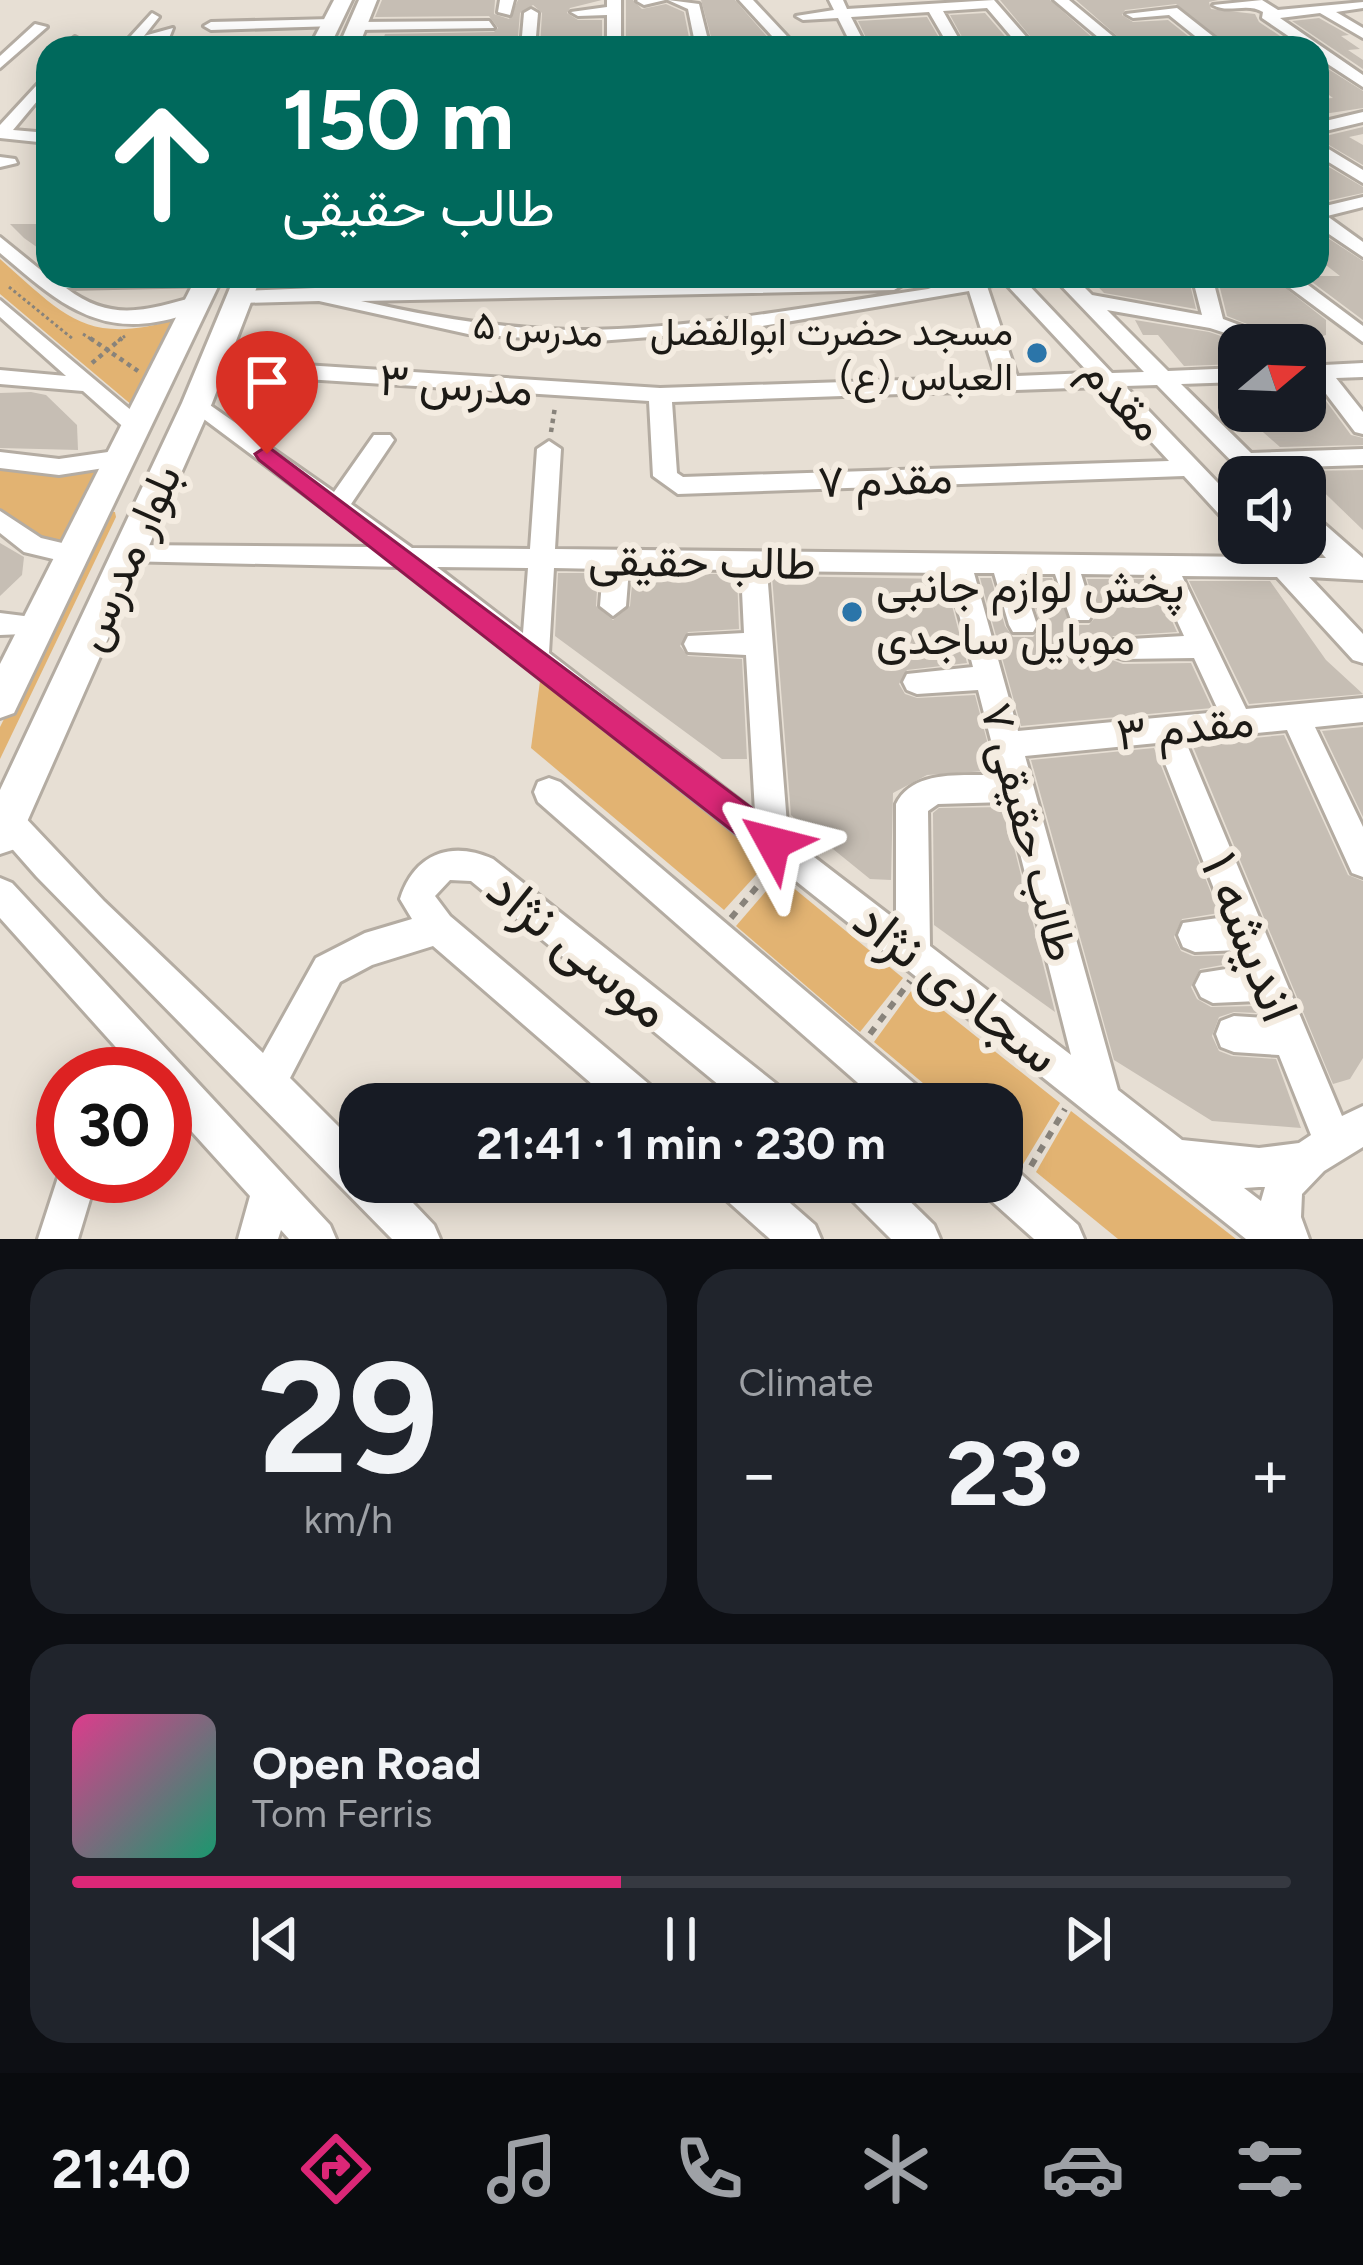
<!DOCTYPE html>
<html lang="en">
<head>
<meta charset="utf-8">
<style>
	:root { --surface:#171b24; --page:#20242c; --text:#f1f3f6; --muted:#9ea1a6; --line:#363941; --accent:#db2777 }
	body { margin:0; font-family:Figtree,Vazirmatn,sans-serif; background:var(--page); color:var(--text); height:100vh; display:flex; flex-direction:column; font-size:45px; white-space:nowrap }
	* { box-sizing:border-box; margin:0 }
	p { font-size:39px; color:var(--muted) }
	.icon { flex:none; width:66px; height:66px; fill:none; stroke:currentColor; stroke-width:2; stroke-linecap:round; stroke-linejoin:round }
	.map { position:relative; height:1239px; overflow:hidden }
	.side { display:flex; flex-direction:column; gap:30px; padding:30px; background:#0d0f14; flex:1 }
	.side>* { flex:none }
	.top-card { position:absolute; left:36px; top:36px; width:1293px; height:252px; border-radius:36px; box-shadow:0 6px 30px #0003; background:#00695c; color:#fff; overflow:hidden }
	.needle { width:78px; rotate:71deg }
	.buttons { position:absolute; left:1218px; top:324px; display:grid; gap:24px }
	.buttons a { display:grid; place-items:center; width:108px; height:108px; border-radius:24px; background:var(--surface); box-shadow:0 6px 30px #0003; font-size:60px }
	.speed { position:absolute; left:36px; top:1047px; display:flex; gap:24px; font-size:60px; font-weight:700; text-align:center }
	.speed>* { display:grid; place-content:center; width:156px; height:156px; border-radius:50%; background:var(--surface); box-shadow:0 6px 30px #0003; line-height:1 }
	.speed .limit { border:18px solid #d22; background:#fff; color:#111 }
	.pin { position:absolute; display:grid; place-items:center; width:102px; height:102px; color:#fff; margin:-123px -51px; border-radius:50% 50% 50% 0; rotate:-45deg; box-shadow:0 0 12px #0007 }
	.pin .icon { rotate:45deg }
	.me { position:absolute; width:132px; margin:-66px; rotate:308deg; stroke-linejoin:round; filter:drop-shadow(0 0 9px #0008) }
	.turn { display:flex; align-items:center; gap:42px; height:252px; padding:0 48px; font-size:54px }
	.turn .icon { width:156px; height:156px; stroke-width:2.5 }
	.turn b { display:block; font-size:84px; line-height:102px }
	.big { font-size:90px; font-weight:700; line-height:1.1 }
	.side .widget { flex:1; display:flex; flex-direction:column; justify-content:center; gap:18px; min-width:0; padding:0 42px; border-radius:36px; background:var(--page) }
	.side .dial { align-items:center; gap:0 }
	.dial b { font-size:156px; line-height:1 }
	.song { display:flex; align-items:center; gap:36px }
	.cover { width:144px; height:144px; border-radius:18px; background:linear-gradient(135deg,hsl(330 70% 55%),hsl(160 70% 35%)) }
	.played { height:12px; border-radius:6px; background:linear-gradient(90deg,var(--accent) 45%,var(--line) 45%) }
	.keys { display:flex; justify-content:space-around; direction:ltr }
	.heat { display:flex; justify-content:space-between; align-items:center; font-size:66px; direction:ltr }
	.side .tiles { flex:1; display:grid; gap:30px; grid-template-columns:1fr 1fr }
	.widget:last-child { grid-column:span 2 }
	.trip { position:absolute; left:339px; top:1083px; width:684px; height:120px; border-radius:36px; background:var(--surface); box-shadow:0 6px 30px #0003; font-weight:700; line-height:120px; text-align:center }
	.tab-bar { display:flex; height:192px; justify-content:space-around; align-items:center; background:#090b0e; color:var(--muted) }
	.tab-bar .icon { width:84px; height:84px }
	.tab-bar .on { color:var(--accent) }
	.tab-bar b { font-size:54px; color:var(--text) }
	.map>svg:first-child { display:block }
</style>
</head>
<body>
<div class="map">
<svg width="1363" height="1239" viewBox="0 0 1363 1239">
	<rect width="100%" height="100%" fill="#e7dfd4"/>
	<g fill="#e2b372">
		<path d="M0 259C66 317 86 346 178 319L133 406 0 294Z"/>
		<polygon points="0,467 104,469 56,548 0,510"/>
		<polygon points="107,512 115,512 116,517 0,759 0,727"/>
		<polygon points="540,681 768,862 724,910 531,748"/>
		<polygon points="779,876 903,978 860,1032 736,926"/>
		<polygon points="914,987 1060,1103 1022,1166 1002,1149 1002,1104 948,1104 874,1042"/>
		<polygon points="1071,1111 1236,1239 1118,1239 1036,1172"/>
	</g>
	<g fill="#c6beb4">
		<polygon points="382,0 495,0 494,14 509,19 518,0 602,0 570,8 567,13 578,20 602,20 602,48 540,48 542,13 533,5 520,13 517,48 380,48 385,34 494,32 498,28 489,16 375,17"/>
		<polygon points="626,0 633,0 642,9 666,4 684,12 691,48 626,48"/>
		<polygon points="701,0 735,0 777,48 714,48"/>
		<polygon points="1000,0 1050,0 1104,48 1040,48"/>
		<polygon points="1076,0 1218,0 1209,2 1211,9 1255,14 1259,22 1298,48 1230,48 1176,4 1125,10 1122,15 1133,22 1168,20 1203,48 1131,48"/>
		<polygon points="985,13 1015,48 968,48 950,15"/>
		<polygon points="927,17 945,48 871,48 858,21"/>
		<polygon points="1319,18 1349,35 1341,36 1360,49 1348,50 1363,60 1363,69 1292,21"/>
		<polygon points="1317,62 1363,91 1363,108 1317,115 1317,99 1333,98 1317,86"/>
		<polygon points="1363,127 1363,134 1349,137 1363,145 1363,165 1317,138"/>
		<polygon points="1317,160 1363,187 1363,193 1317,203 1317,188 1328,186 1317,178"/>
		<polygon points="10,224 48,224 48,255 24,238"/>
		<polygon points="1317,231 1363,261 1363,320 1304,276 1340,276 1317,258"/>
		<polygon points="1088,276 1188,276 1196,309 1104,293"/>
		<polygon points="1217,276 1270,276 1326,320 1326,335 1297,344 1227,316"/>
		<polygon points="1135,320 1209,332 1248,345 1239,345 1239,364 1184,366 1158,335 1143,335"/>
		<polygon points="1305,382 1312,382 1351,435 1363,438 1363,445 1280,447 1239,411 1305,411"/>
		<polygon points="31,392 46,395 77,425 78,450 0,448 0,393"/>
		<polygon points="1363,470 1363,530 1302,471"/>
		<polygon points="0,543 24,557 22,575 0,596"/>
		<polygon points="558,573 598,573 596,606 613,620 630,606 633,574 737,574 739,629 688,632 680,646 688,656 742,659 747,759 722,759 555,636"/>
		<polygon points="772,576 945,579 967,663 907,670 899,684 905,694 917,698 975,695 992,760 986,771 927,775 893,793 891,880 870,879 791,815"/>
		<polygon points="980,578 991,578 1005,626 1013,637 1033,637 1041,627 1026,578 1052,578 1071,625 1089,625 1097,615 1087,579 1153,579 1177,632 1113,636 1105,650 1112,660 1123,664 1191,663 1212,708 1021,726"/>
		<polygon points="1189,581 1270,581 1326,660 1363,694 1249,704"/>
		<polygon points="1363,727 1363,817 1322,731"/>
		<polygon points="1284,735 1348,875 1363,881 1363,1058 1350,1079 1333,1084 1192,744"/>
		<polygon points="1154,748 1219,913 1182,919 1174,937 1181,951 1193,956 1235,955 1239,962 1200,969 1191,987 1197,999 1211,1007 1255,1006 1258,1013 1234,1012 1219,1017 1212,1036 1219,1051 1232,1056 1276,1059 1301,1128 1212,1121 1114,1060 1031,760"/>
		<polygon points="1004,807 1055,1012 934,925 933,813 939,808"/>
	</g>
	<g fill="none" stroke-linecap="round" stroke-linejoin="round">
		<defs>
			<g id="minor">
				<polygon points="500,0 514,0 510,15 498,12"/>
				<polygon points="607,0 621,0 621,48 607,48 607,15 578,16 571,12 607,7"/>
				<polygon points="665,0 644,5 637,1 638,0"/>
				<polygon points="668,0 699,4 710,48 696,48 688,9"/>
				<polygon points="739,0 753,0 798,48 783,48"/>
				<polygon points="829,0 843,0 847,9 994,0 1036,48 1021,48 987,8 943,11 964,48 950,48 929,12 851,17 867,48 853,48 838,18 803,20 796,16 834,10"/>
				<polygon points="1054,0 1069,0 1127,48 1111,48"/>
				<path d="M1262 0 1278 10 1363 2V8L1336 12 1363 28V38L1320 13 1280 18 1363 75V87L1317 57V48H1306L1262 18 1263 12C1247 2 1228 14 1213 5Z"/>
				<polygon points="1177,8 1224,45 1226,48 1210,48 1169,15 1133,18 1126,14"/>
				<polygon points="531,9 538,13 535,48 521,48 524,13"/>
				<polygon points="152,13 159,17 144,36 173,28 167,43 120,48"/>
				<polygon points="331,19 336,26 211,30 204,26 211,22"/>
				<polygon points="489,21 494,28 357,30 350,26 357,22"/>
				<polygon points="35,24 47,27 0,68 0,56"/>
				<polygon points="75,37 82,41 77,48 62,48"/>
				<polygon points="48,73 48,88 13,130 48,133 48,143 0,138 0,125"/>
				<polygon points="1363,112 1363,122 1317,133 1317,123"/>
				<polygon points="1317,142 1363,170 1363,183 1317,155"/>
				<polygon points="0,157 15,159 17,163 0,167"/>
				<polygon points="1363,197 1363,207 1327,216 1363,242 1363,257 1317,226 1317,208"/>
				<path d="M0 237 48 276 219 279 209 285 66 288C112 323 147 310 198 296L208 302C195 313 174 319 156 322 89 334 48 293 0 253Z"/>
				<path d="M1020 276 1112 373 1144 372 1052 276H1073L1092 295 1202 315 1192 276H1212L1223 319 1293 345H1262L1210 328 1107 310 1168 371 1239 368V382L1181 384 1251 453 1363 449V465L1266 468 1273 477H1247L1157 385 1125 386 1239 505V529L1230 526 1184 476 678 494 653 476 649 401 212 373 201 366 212 359 660 388 996 377 969 291 739 330 586 342 468 334 319 301 239 303 229 297 239 291 315 288 894 278 904 284 894 290 361 301C436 318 513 331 590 330 703 328 816 305 928 289L963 277ZM1005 283 1089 373 1017 376 987 286ZM1101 387 1169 461 683 477 677 473 672 402Z"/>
				<polygon points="1274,276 1296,276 1363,326 1363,342"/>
				<polygon points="0,300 145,422 145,432 129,432 83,391 0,384 0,370 66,376 0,317"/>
				<polygon points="1305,354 1324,365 1363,363 1363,377 1336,378 1363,412 1363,434 1355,432 1314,378 1305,378"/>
				<path d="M197 396 334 492 374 435H390L394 440 351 504 412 548 530 549 537 449 549 441 561 449 555 549 1259 557 1248 543H1276L1290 558H1326L1305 536V512L1314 515 1363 558V580L1309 577 1363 634V663L1353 660 1277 577 1182 576 1246 709 1363 698V722L1315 727 1363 827V877L1352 873 1287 730 1185 740 1342 1116 1363 1106V1147L1324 1171 1302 1194 1301 1217 1309 1239H1246L401 567 121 561 117 554 130 545 375 547 189 408V398ZM437 567 528 568 523 633ZM554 568 603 569 600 606 613 616 626 606 629 569 741 570 744 633 688 636 684 644 688 652 746 655 755 812 549 653ZM767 571 948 573 973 667 907 674 903 682 907 690 917 694 978 690 1000 775C967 776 913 768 896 804V920L788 837ZM974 573H994L1009 625 1013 632H1033L1037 625 1020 574H1055L1071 620H1089L1093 613 1081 574 1156 575 1184 636 1113 640 1109 648 1113 656 1123 659 1194 658 1219 712 1018 731ZM1157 743 1225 917 1183 923 1178 935 1183 947 1195 952 1238 950 1245 966 1201 973 1195 985 1201 997 1213 1003 1258 1001 1265 1018 1234 1016 1221 1021 1216 1034 1221 1047 1234 1052 1279 1055 1311 1135 1299 1143 1259 1148 1182 1140 1118 1090 1025 756ZM1007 802 1071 1055 930 946 928 811 938 804ZM1259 1187H1265L1261 1201 1244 1188Z"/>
				<polygon points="122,450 130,452 134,458 130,464 59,475 0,468 0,452 59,459"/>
				<polygon points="0,511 41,538 83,548 87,555 74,564 24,552 0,533"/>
				<polygon points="0,613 48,619 52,626 48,633 0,635"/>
				<polygon points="549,778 560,782 923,1091 929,1104 882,1104 538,802 534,792 538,782"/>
				<path d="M7 806 18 810 104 901 263 1053 316 958 365 933 412 919 400 899C414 854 451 840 493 859L785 1091 791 1104H742L471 881 450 880 435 896 450 916 657 1091 663 1104H615L433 946 372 965 340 982 290 1078 360 1148V1182H393L434 1225 440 1239H392L37 877 0 835V808Z"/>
				<polygon points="0,878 12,883 330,1225 336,1239 289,1239 281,1230 278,1239 238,1239 250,1196 165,1102 165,1074 140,1074 0,918"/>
				<polygon points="63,1162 63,1176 97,1176 78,1239 38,1239"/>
				<polygon points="1002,1163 1014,1168 1078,1225 1084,1239 1034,1239 986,1196 980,1182 1002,1182"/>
				<polygon points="716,1182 766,1182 815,1225 821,1239 770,1239 722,1196"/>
				<polygon points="842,1182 890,1182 934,1225 940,1239 891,1239 848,1196"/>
			</g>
			<g id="major">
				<polygon points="334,0 352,0 329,48 309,48"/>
				<polygon points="359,0 377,0 358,48 338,48"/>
				<polygon points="197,276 223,276 14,713 0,718 0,664"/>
				<polygon points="235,276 261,276 212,403 15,849 0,854 0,790 182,403"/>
			</g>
		</defs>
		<use href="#minor" stroke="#b4aca2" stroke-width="6"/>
		<use href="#major" stroke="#b4aca2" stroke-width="6"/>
		<g stroke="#88837b" stroke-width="3" stroke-dasharray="3 3" stroke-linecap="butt">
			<polyline points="9,287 73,339"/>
			<polyline points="83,334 94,341"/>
			<polyline points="118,341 125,336"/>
		</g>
		<g stroke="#88837b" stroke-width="4.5" stroke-dasharray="4.5 4.5" stroke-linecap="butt">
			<polyline points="90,338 138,371"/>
			<polyline points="92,363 122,338"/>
			<polyline points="551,432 555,407"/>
		</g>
		<g stroke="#88837b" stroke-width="6" stroke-dasharray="8 8" stroke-linecap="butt">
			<polyline points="731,918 770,871"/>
			<polyline points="870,1034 910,981"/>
			<polyline points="1031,1166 1065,1109"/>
		</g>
		<use href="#minor" fill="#fff" fill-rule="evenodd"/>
		<use href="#major" fill="#fff" fill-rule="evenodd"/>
	</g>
	<polygon fill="#db2777" stroke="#8e194d" stroke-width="3" points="267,446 785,833 789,843 785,854 773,858 762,854 259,460 255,454"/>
	<g fill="#2b75a9" stroke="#f4ece1" stroke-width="4.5">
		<circle cx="1037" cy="353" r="12"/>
		<circle cx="852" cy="612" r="12"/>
	</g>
	<g text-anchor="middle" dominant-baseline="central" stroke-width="12" stroke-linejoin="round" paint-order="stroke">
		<g font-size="39" fill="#1c1a16" stroke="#f4ece1">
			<text transform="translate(538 329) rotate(4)">مدرس ۵</text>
		</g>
		<g font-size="39" fill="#1c1a16" stroke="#f4ece1" text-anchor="end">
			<text x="1013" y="331">مسجد حضرت ابوالفضل<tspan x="1013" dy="45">العباس (ع)</tspan></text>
		</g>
		<g font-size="45" fill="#1c1a16" stroke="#f4ece1">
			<text transform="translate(456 384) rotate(4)">مدرس ۳</text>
			<text transform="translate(1123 398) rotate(47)">مقدم</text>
			<text transform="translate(885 479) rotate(-2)">مقدم ۷</text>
			<text transform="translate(127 557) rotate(-66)">بلوار مدرس</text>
			<text transform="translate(702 561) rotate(1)">طالب حقیقی</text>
			<text transform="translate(1185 727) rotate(-6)">مقدم ۳</text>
			<text transform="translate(1030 832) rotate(75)">طالب حقیقی ۷</text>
		</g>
		<g font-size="45" fill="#1c1a16" stroke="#f4ece1" text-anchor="start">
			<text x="876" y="586">پخش لوازم جانبی<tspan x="876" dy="52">موبایل ساجدی</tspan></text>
		</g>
		<g font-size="54" fill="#1c1a16" stroke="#f4ece1">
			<text transform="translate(1250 937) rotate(68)">اندیشه ۱</text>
			<text transform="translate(579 949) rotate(39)">موسی نژاد</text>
			<text transform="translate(957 987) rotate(38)">سجادی نژاد</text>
		</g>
	</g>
</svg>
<div class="buttons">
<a><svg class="needle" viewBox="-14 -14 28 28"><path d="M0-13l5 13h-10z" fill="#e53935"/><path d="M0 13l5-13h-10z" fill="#9ea1a6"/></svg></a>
<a><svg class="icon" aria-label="sound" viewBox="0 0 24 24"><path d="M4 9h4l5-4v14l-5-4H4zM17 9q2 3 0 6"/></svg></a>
</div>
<div class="speed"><div class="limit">30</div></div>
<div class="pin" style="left:267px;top:454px;background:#d93025"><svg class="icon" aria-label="arrive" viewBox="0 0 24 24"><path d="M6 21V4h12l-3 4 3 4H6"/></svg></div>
<svg class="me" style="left:773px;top:843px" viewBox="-20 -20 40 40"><path d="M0-17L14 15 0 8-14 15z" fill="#db2777" stroke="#fff" stroke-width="4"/></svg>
<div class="trip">21:41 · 1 min · 230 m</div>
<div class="top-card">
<div class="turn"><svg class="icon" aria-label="ahead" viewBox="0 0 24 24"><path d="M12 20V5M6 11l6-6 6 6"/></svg><div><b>150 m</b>طالب حقیقی</div></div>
</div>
</div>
<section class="side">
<div class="tiles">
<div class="widget dial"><b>29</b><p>km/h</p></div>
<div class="widget"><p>Climate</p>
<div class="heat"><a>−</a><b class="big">23°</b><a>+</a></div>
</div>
<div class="widget">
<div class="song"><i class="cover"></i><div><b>Open Road</b><p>Tom Ferris</p></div></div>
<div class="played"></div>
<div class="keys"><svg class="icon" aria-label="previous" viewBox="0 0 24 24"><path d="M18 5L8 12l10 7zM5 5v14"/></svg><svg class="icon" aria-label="pause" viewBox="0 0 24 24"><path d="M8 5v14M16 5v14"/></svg><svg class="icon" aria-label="next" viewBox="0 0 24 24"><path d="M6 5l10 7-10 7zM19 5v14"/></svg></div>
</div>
</div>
</section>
<nav class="tab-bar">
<b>21:40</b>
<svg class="icon on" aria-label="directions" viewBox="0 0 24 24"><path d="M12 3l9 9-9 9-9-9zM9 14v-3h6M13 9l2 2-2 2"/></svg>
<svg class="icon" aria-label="music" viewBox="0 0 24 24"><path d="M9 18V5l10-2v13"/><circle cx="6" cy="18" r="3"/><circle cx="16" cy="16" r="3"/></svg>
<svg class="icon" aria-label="phone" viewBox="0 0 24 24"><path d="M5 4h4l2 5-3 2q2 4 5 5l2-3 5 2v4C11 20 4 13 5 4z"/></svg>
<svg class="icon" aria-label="climate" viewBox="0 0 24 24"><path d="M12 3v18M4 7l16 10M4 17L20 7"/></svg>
<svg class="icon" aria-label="car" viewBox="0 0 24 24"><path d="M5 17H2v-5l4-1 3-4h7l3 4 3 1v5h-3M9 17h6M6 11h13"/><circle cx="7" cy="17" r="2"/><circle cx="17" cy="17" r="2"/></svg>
<svg class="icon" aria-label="filters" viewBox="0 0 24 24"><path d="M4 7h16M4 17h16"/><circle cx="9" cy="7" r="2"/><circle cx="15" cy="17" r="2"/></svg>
</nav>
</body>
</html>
